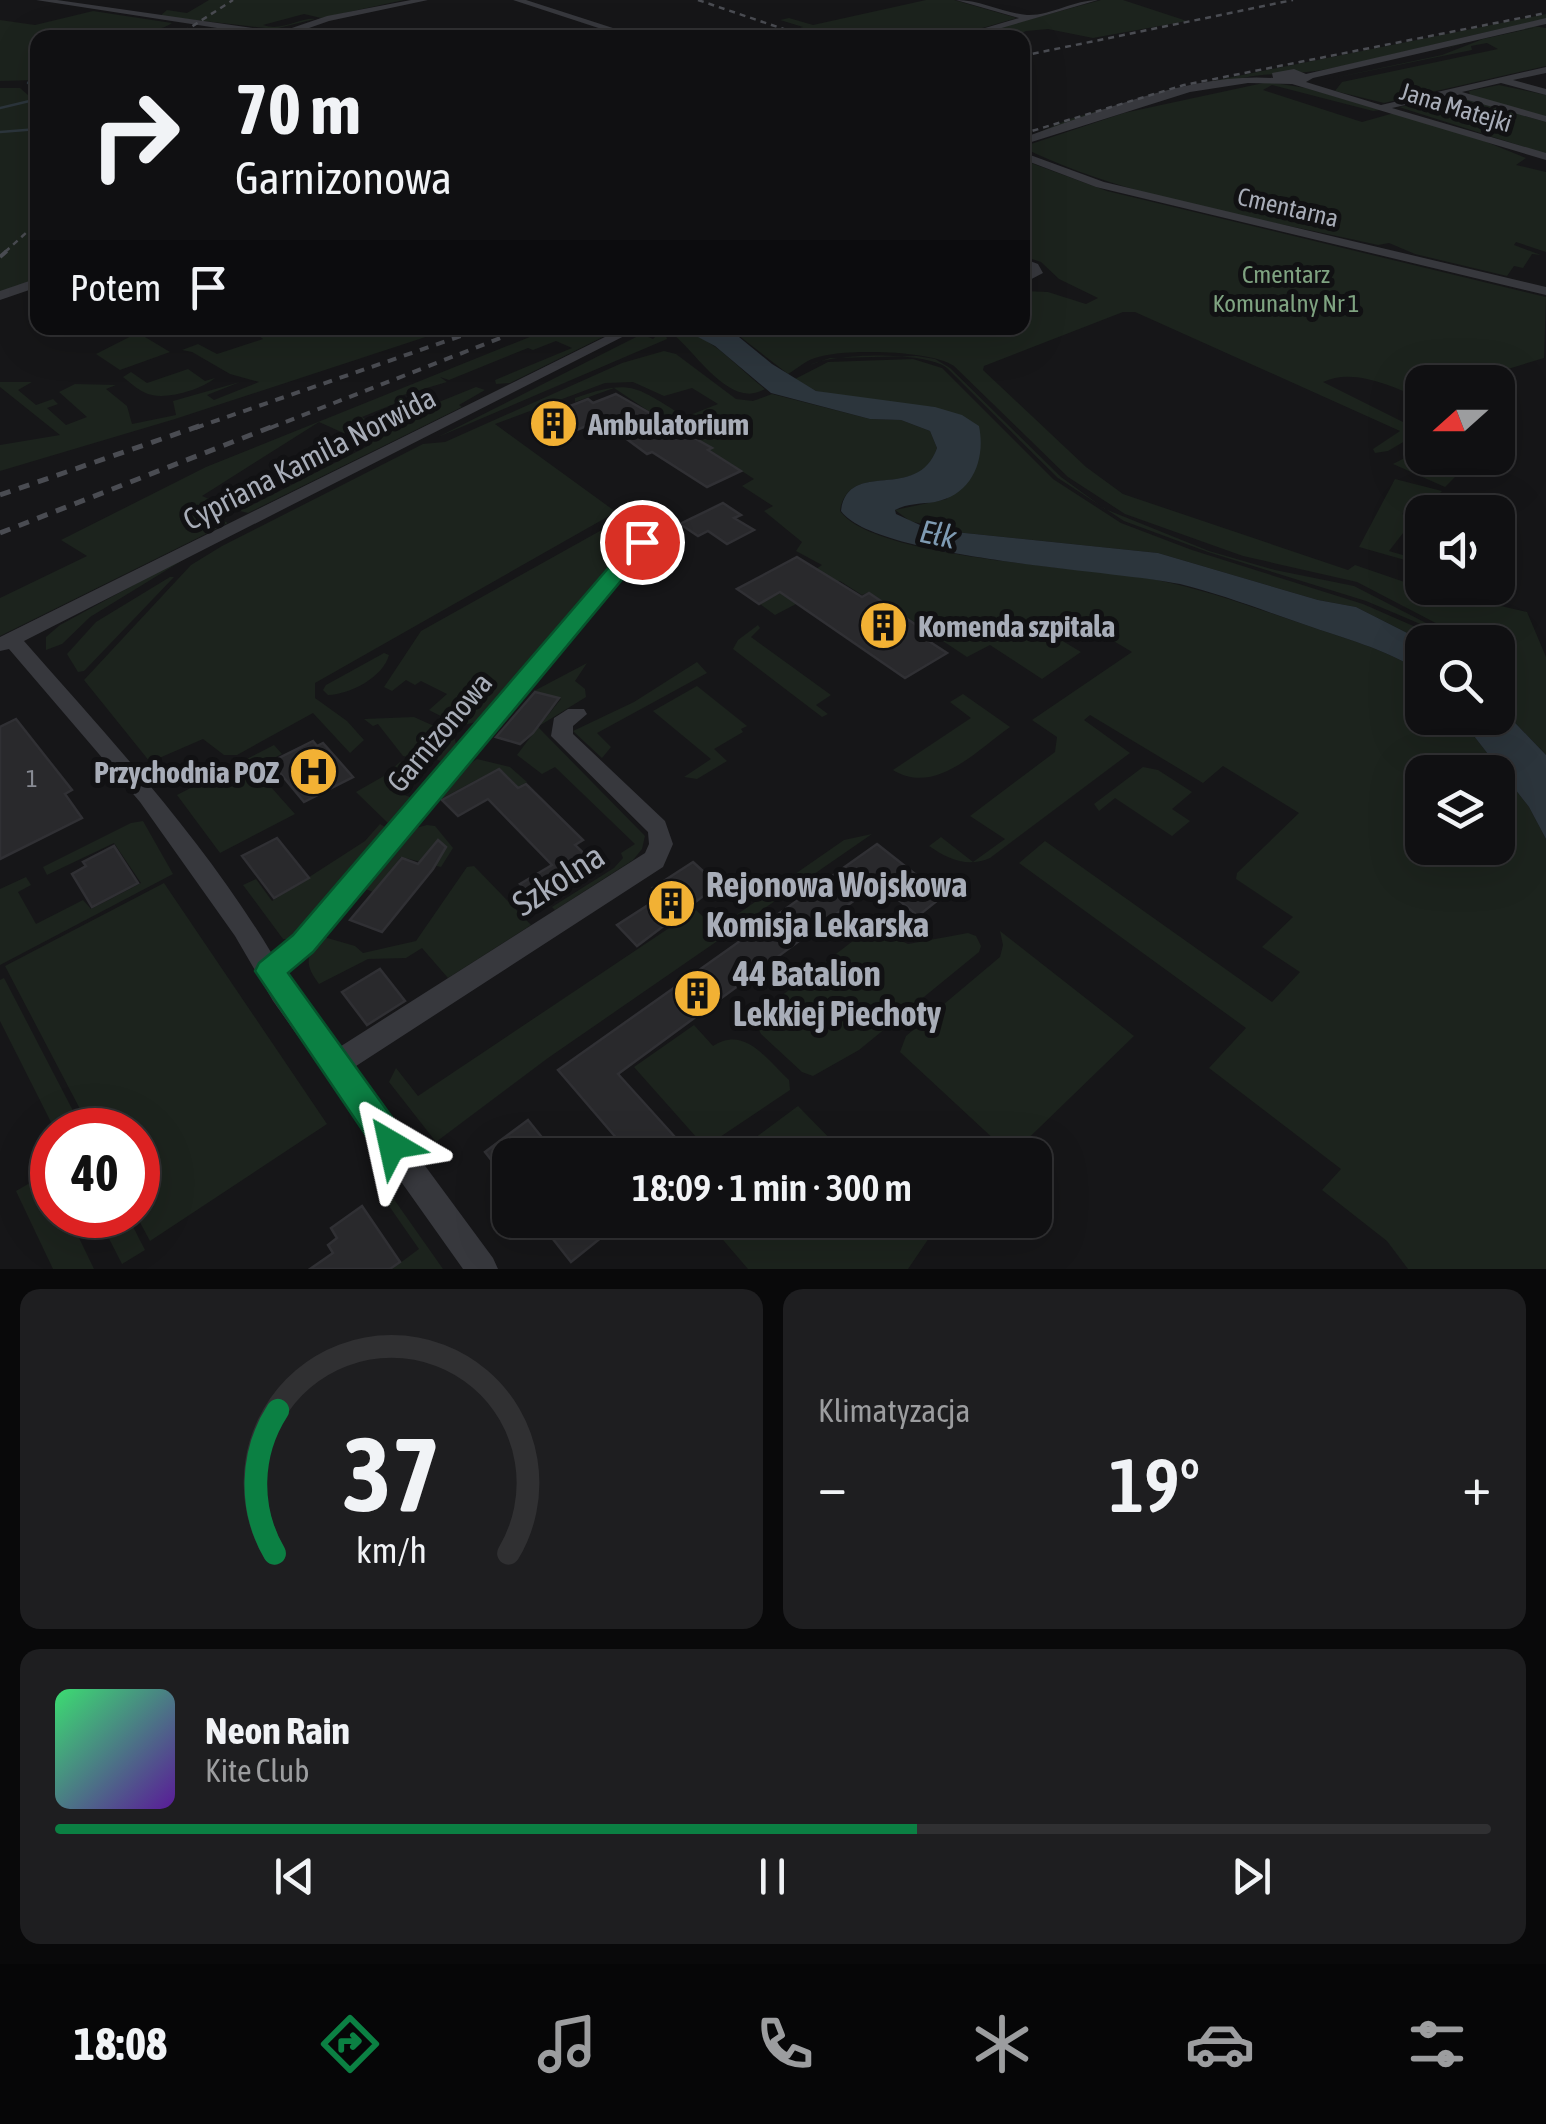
<!DOCTYPE html>
<html lang="pl">
<head>
<meta charset="utf-8">
<style>
	:root { --surface:#101012; --page:#1e1e20; --text:#f1f3f6; --muted:#9c9d9f; --line:#303032; --accent:#0b8043 }
	body { margin:0; font-family:"Asap Condensed",sans-serif; background:var(--page); color:var(--text); height:100vh; display:flex; flex-direction:column; font-size:38px; white-space:nowrap }
	* { box-sizing:border-box; margin:0 }
	p { font-size:32px; color:var(--muted) }
	.icon { flex:none; width:55px; height:55px; fill:none; stroke:currentColor; stroke-width:2; stroke-linecap:round; stroke-linejoin:round }
	.map { position:relative; height:1269px; overflow:hidden }
	.details { display:flex; flex-direction:column; gap:20px; padding:20px; background:#09090a; flex:1 }
	.details>* { flex:none }
	.top-card { position:absolute; left:30px; top:30px; width:1000px; height:305px; border-radius:20px; box-shadow:0 10px 40px #0002,0 0 0 2px var(--line); background:#101012; color:var(--text); overflow:hidden }
	.needle { width:65px; rotate:249deg }
	.buttons { position:absolute; left:1405px; top:365px; display:grid; gap:20px }
	.buttons a { display:grid; place-items:center; width:110px; height:110px; border-radius:20px; background:var(--surface); box-shadow:0 10px 40px #0002,0 0 0 2px var(--line); font-size:50px }
	.speed { position:absolute; left:30px; top:1108px; display:flex; gap:20px; font-size:50px; font-weight:700; text-align:center }
	.speed>* { display:grid; place-content:center; width:130px; height:130px; border-radius:50%; background:var(--surface); box-shadow:0 10px 40px #0002,0 0 0 2px var(--line); line-height:1 }
	.speed .limit { border:15px solid #d22; background:#fff; color:#111 }
	.pin { position:absolute; display:grid; place-items:center; width:85px; height:85px; color:#fff; margin:-42px; border:5px solid #fff; border-radius:50%; box-shadow:0 2px 10px #0007 }
	.me { position:absolute; width:110px; margin:-55px; rotate:324deg; stroke-linejoin:round; filter:drop-shadow(0 0 8px #0008) }
	.turn { display:flex; align-items:center; gap:35px; height:210px; padding:0 40px; font-size:45px }
	.turn .icon { width:130px; height:130px; stroke-width:2.5 }
	.turn b { display:block; font-size:70px; line-height:85px }
	.then { display:flex; align-items:center; height:95px; padding:0 40px; background:#0003; gap:20px; font-size:38px }
	.big { font-size:75px; font-weight:600; line-height:1.1 }
	.details .widget { flex:1; display:flex; flex-direction:column; justify-content:center; gap:15px; min-width:0; padding:0 35px; border-radius:20px; background:var(--page) }
	.details .dial { align-items:center; gap:0 }
	.dial svg { height:260px; overflow:visible; fill:none; stroke:var(--line); stroke-width:7; stroke-linecap:round; text-anchor:middle }
	.dial text { fill:var(--text); stroke:none }
	.song { display:flex; align-items:center; gap:30px }
	.cover { width:120px; height:120px; border-radius:15px; background:linear-gradient(135deg,hsl(140 70% 55%),hsl(270 70% 35%)) }
	.played { height:10px; border-radius:5px; background:linear-gradient(90deg,var(--accent) 60%,var(--line) 60%) }
	.keys { display:flex; justify-content:space-around; direction:ltr }
	.heat { display:flex; justify-content:space-between; align-items:center; font-size:55px; direction:ltr }
	.details .tiles { flex:1; display:grid; gap:20px; grid-template-columns:1fr 1fr }
	.widget:last-child { grid-column:span 2 }
	.trip { position:absolute; left:492px; top:1138px; width:560px; height:100px; border-radius:20px; background:var(--surface); box-shadow:0 10px 40px #0002,0 0 0 2px var(--line); font-weight:600; line-height:100px; text-align:center }
	.tabs { display:flex; height:160px; justify-content:space-around; align-items:center; background:#060607; color:var(--muted) }
	.tabs .icon { width:70px; height:70px }
	.tabs .on { color:var(--accent) }
	.tabs b { font-size:45px; color:var(--text) }
	.map>svg:first-child { display:block }
</style>
</head>
<body>
<div class="map">
<svg width="1546" height="1269" viewBox="0 0 1546 1269">
	<rect width="100%" height="100%" fill="#161618"/>
	<g fill="#1c231d" fill-rule="evenodd">
		<path d="M209 0H404L321 18 304 14 263 25C282 32 301 17 315 19L274 29 160 16 167 10 187 13Z"/>
		<polygon points="926,0 954,0 1017,18 948,38 813,37 791,31 803,27 780,20 789,18 813,25"/>
		<polygon points="1101,0 1123,0 1187,21 1093,38 1048,29 1026,31 1014,37 961,38"/>
		<path d="M93 11 172 23C158 33 143 27 128 37L38 38 37 80 0 81V20L35 25Z"/>
		<path d="M1546 14V19C1475 34 1401 53 1333 68 1303 75 1273 72 1243 78 1167 92 1095 115 1023 139L1070 119 1173 89Z"/>
		<polygon points="1533,26 1546,28 1546,66 1384,103 1335,91 1342,82 1498,49 1487,43 1471,46 1472,50 1324,80 1442,55 1483,39 1538,27 1479,38 1439,51 1472,39"/>
		<path d="M1268 82 1306 88 1381 110 1373 111 1272 85 1263 90 1362 122 1394 113 1484 141 1526 158 1516 165 1546 172V252L1516 242 1514 245 1541 255 1532 254 1523 268 1514 266 1507 276 1415 254 1389 243 1378 245C1265 219 1126 199 1022 147L1124 113Z"/>
		<polygon points="1499,85 1546,95 1546,117 1470,96 1469,91"/>
		<polygon points="0,88 20,88 37,103 37,280 0,294"/>
		<polygon points="1445,97 1458,97 1546,122 1546,154 1399,107"/>
		<path d="M1023 160 1107 191 1546 297 1544 358 1495 373 1504 385 1498 388V382H1422V399C1394 387 1353 367 1323 382L1409 425 1422 422V431L1388 451 1375 453 1373 449 1400 431 1135 312H1123L984 366 983 370 1086 467 1123 494 1348 570 1355 565 1422 588 1527 612 1546 657V755L1498 705V642H1472L1357 582 1243 556 1125 514 1068 477 954 366C933 350 840 348 815 358 805 361 797 369 788 374L729 328H1022L1023 291 1048 292 1086 304 1098 298 1059 279 1041 262 1023 256Z"/>
		<polygon points="147,328 155,328 140,334 170,352 120,370 96,354"/>
		<polygon points="262,328 453,328 175,419 0,471 0,445 60,435 0,387 0,382 32,382 18,390 36,405 53,399 58,404 47,408 66,425 87,417 59,392 75,384 116,385 106,389 127,406 132,424 176,415 173,401 240,382 207,395 214,400 259,382 230,374 192,352 182,350 198,344 217,354 263,339 259,336 266,332"/>
		<polygon points="552,328 621,328 510,383 496,384 495,380 572,348 556,341 533,350 528,348 449,380 440,377 447,382 403,395 406,399 362,417 377,427 476,387 485,390 459,405 462,407 248,513 240,511 370,445 319,422 202,496 219,503 206,512 228,523 0,636 0,598 87,556 61,540 206,467"/>
		<polygon points="655,328 665,332 667,339 438,437 642,334 653,339 658,334"/>
		<path d="M665 328C705 327 735 366 765 389 728 412 692 344 665 328Z"/>
		<path d="M664 351 676 354 736 399 753 401 772 394 870 419 901 420 930 431 937 448C918 504 849 457 840 511 875 560 1094 567 1157 580 1207 590 1255 608 1303 624 1346 639 1383 648 1422 672V718H1460L1529 807 1546 839V1269H1408L1387 1241 1322 1190 1341 1169 1209 1068 1246 1028 1019 863 1045 841 1272 1002 1300 972 1262 947 1293 917 1236 879 1237 873 1299 813 1223 766 1203 783 1090 715 1084 720 1130 753 990 858C967 868 948 859 929 846L941 837 973 862 1005 839 970 816 1055 752 1057 737 1032 720 1132 652 1065 612 1041 628 1081 652 1042 679 990 645 967 657 869 592 862 595 840 581 775 615 760 604 820 572 816 569 822 565 796 551 802 542 764 511 773 506 742 486 754 479 710 450 713 448 684 434 691 430 668 424 614 388 575 402V398C632 378 636 387 685 417L718 404 692 388 664 396 633 382 605 383 495 424 616 512 315 683V698L347 721 364 740 350 753 313 713 237 755H224L203 739 150 762 84 680 191 565 222 546 423 444 445 442 622 363ZM1422 772H1498V848H1422Z"/>
		<path d="M917 356 935 359 950 368 1061 477 1105 509 1209 551 1275 570 1354 586 1463 642 1366 601 1208 552 1124 521 1058 478 947 368C924 351 836 353 810 365L830 358Z"/>
		<polygon points="913,359 942,368 1053,479 1121,523 1192,550 1363,604 1450,642 1425,642 1356,607 1318,600 1158,553 955,532 910,521 895,510 947,499 935,407 858,400 816,391 795,379 828,362"/>
		<path d="M188 369 205 381 215 378C202 389 170 399 152 395 141 393 132 384 123 377L131 372 147 383Z"/>
		<polygon points="1422,449 1422,458 1474,458 1445,487 1393,464"/>
		<polygon points="1395,479 1442,491 1419,515 1406,511 1402,514 1414,519 1389,551 1413,558 1412,562 1359,547"/>
		<polygon points="616,522 635,536 476,722 460,726 429,710 447,694 421,681 415,685 406,680 392,691 384,687 421,631"/>
		<polygon points="209,544 90,617 62,644 46,650 46,637 60,625"/>
		<polygon points="170,577 174,577 84,671 78,672 67,654 96,622"/>
		<polygon points="758,625 760,628 751,637 831,695 816,705 828,714 822,717 733,649 738,640"/>
		<path d="M384 653 389 655C383 677 351 694 328 695L323 690 326 685Z"/>
		<polygon points="697,662 707,673 597,733 611,747 602,758 573,731 634,702"/>
		<polygon points="587,663 575,681 585,689 586,697 539,726 561,699 534,691"/>
		<polygon points="697,686 747,726 741,729 743,732 714,749 727,761 697,779 684,777 711,759 653,711"/>
		<path d="M963 694 1010 727C976 751 935 796 893 770L971 718 950 702Z"/>
		<polygon points="414,717 454,735 456,744 441,761 416,753 411,758 403,756 378,724 373,726 364,719"/>
		<polygon points="538,727 645,836 642,849 633,860 555,910 552,907 614,868 623,858 621,853 635,844 555,767 542,774 517,755"/>
		<polygon points="274,745 282,754 274,758 277,763 262,777 295,814 220,853 177,795"/>
		<polygon points="477,759 510,767 527,782 518,787 499,768 441,799 464,768"/>
		<polygon points="400,762 407,767 389,790 410,797 388,823 356,792 384,776"/>
		<polygon points="1143,767 1158,770 1192,792 1172,809 1190,821 1172,836 1115,798 1099,811 1094,804"/>
		<polygon points="143,821 173,874 0,965 0,889 26,877 31,885 18,892 36,924 83,900 91,909 141,883 114,843 47,875 43,867 131,823"/>
		<polygon points="380,824 385,827 289,939 283,939 243,885 256,879 272,901 365,841"/>
		<polygon points="427,825 435,826 453,848 441,867 401,857 373,892 363,888 412,829"/>
		<polygon points="872,834 548,1058 436,1142 389,1082 396,1068 418,1096 696,910 716,929 844,840"/>
		<path d="M474 866 531 925 448 978 422 948 406 958 368 959 319 984C304 964 305 955 324 937L355 946 363 953 416 941 467 867Z"/>
		<polygon points="164,883 327,1124 150,1241 136,1215 138,1130 91,1130 5,966"/>
		<polygon points="875,929 908,944 968,933 976,936 981,946 979,952 859,1050 813,1076 802,1072 761,1034 757,1026 759,1013 862,934"/>
		<polygon points="1000,931 1134,1036 1011,1155 900,1052 906,1036 1000,957 1003,945"/>
		<polygon points="4,978 83,1130 55,1130 0,1021 0,980"/>
		<path d="M694 1025 713 1046C745 1025 766 1059 789 1080L790 1090 705 1147 634 1067Z"/>
		<polygon points="798,1106 846,1155 732,1155"/>
		<polygon points="47,1173 52,1184 52,1215 68,1215 94,1269 53,1269 16,1191"/>
		<polygon points="386,1188 443,1269 392,1269 419,1249 380,1193"/>
		<polygon points="97,1215 127,1215 145,1250 122,1264"/>
		<polygon points="706,1220 911,1220 929,1238 908,1269 748,1269"/>
	</g>
	<g fill="#2c353c">
		<path d="M681 328H728L772 364 816 391 935 407 962 415 979 426C986 460 972 495 935 502 922 504 908 503 895 510L896 514 920 525 955 532 1158 553 1318 600 1356 607 1425 642 1422 672C1383 648 1346 639 1303 624 1262 610 1221 594 1180 584 1114 570 876 559 841 511 848 457 917 504 937 448L930 431 901 420 870 419 771 393 715 346Z"/>
		<polygon points="1498,705 1546,755 1546,839 1529,807 1460,718 1498,718"/>
	</g>
	<g fill="none" stroke-linecap="round" stroke-linejoin="round">
		<g stroke="#2c353c" stroke-width="2.5">
			<polyline points="83,38 88,34"/>
			<polyline points="28,83 38,70"/>
			<polyline points="0,108 38,99"/>
			<polyline points="0,132 38,129"/>
		</g>
	</g>
	<g fill="#29292c" stroke="#303034" stroke-width="2.5">
		<polygon points="616,394 712,448 708,450 741,471 707,487 652,452 647,454 601,420 562,436 537,419 588,399 593,403"/>
		<polygon points="723,503 741,515 734,518 754,530 727,544 708,531 698,536 680,524"/>
		<polygon points="797,557 862,597 869,593 931,635 924,638 947,653 905,678 780,592 759,604 737,589"/>
		<polygon points="535,692 559,698 533,733 520,744 496,737"/>
		<polygon points="16,719 72,790 65,794 82,818 0,859 0,727"/>
		<polygon points="313,741 317,746 323,743 353,777 304,802 275,767 281,764 277,759"/>
		<polygon points="499,769 518,788 526,784 583,840 575,845 597,866 538,902 520,884 552,865 488,799 458,816 442,800"/>
		<polygon points="277,838 309,878 274,898 242,856"/>
		<polygon points="438,840 446,847 433,869 382,932 350,920 402,858 418,864"/>
		<polygon points="877,844 943,896 918,916 878,883 618,1074 684,1147 674,1155 631,1155 558,1070"/>
		<polygon points="114,846 138,883 92,907 72,874 86,866 83,862"/>
		<polygon points="693,862 718,885 637,946 617,925 662,896 653,888"/>
		<polygon points="380,969 405,1001 367,1025 342,992"/>
		<polygon points="528,1120 556,1155 510,1155 510,1184 485,1152"/>
		<polygon points="362,1206 400,1262 390,1269 310,1269 333,1253 328,1245 337,1238 331,1228"/>
		<polygon points="538,1220 623,1220 571,1262"/>
	</g>
	<g fill="none" stroke-linecap="round" stroke-linejoin="round">
		<g fill="#37383d" fill-rule="evenodd">
			<polygon points="36,0 57,0 280,32 327,16 411,0 428,0 329,21 292,34 308,38 282,38"/>
			<polygon points="513,0 526,0 644,38 629,38"/>
			<path d="M956 0C981 0 1003 13 1027 15 1050 16 1074 0 1098 0L967 38H951L1019 18Z"/>
			<path d="M1546 18V24L1313 78 1306 82 1381 105 1546 67V73L1513 80 1546 89V95L1501 83 1462 92 1546 116V122L1450 95 1392 108 1546 153V160L1292 84 1248 83 1190 92 1022 145V138C1097 112 1193 72 1273 78L1272 73 1294 69 1306 74Z"/>
			<polygon points="1022,152 1104,182 1546,287 1546,295 1096,187 1022,159"/>
			<polygon points="1022,258 1038,264 1043,273 1022,284 1022,275 1029,272 1022,267"/>
			<polygon points="38,278 38,287 0,300 0,291"/>
			<path d="M623 328H640L24 641C112 741 203 839 272 954L294 937 647 525H659L662 529 659 533 312 951 285 974 338 1048 645 853 649 844 648 832 551 736 554 718 568 709H584L587 714 573 726V734L665 821 673 844 663 867 353 1068 493 1258 498 1269H463L273 1001 235 936 140 802 9 649 0 651V637Z"/>
		</g>
		<g stroke="#4a4c52" stroke-width="2.5" stroke-dasharray="6 5" stroke-linecap="butt">
			<polyline points="698,0 810,38"/>
			<polyline points="174,38 233,0"/>
			<polyline points="1022,56 1293,0"/>
			<polyline points="1022,134 1184,85 1546,13"/>
			<polyline points="5,252 38,222"/>
		</g>
		<g stroke="#4a4c52" stroke-width="4" stroke-dasharray="9 8" stroke-linecap="butt">
			<polyline points="0,257 8,250"/>
			<polyline points="195,428 484,328"/>
			<polyline points="270,428 526,328"/>
		</g>
		<g stroke="#4a4c52" stroke-width="5" stroke-dasharray="11 9" stroke-linecap="butt">
			<polyline points="0,495 202,425"/>
			<polyline points="0,533 276,425"/>
		</g>
	</g>
	<polygon fill="#0b8043" stroke="#07532c" stroke-width="2.5" points="642,536 652,542 649,547 313,952 288,973 404,1134 409,1145 404,1156 392,1161 380,1156 255,971 259,963 293,935 634,538"/>
	<defs>
		<symbol id="building-disc" viewBox="-11 -11 22 22"><circle r="9.5" fill="#f2b134" stroke="#111113"/><path d="M-4-6H4V6H1V3H-1V6H-4ZM-2.5-4.3h1.7v1.8h-1.7ZM.8-4.3h1.7v1.8H.8ZM-2.5-1h1.7V.8h-1.7ZM.8-1h1.7V.8H.8Z" fill="#111"/></symbol>
		<symbol id="hospital-disc" viewBox="-11 -11 22 22"><circle r="9.5" fill="#f2b134" stroke="#111113"/><path d="M-5-5h3v3.5h4V-5h3V5h-3V1.5h-4V5h-3Z" fill="#111"/></symbol>
	</defs>
	<g fill-rule="evenodd">
		<use href="#building-disc" x="526" y="396" width="55" height="55"/>
		<use href="#building-disc" x="856" y="598" width="55" height="55"/>
		<use href="#hospital-disc" x="286" y="744" width="55" height="55"/>
		<use href="#building-disc" x="644" y="876" width="55" height="55"/>
		<use href="#building-disc" x="670" y="966" width="55" height="55"/>
	</g>
	<g text-anchor="middle" dominant-baseline="central" stroke-width="10" stroke-linejoin="round" paint-order="stroke">
		<g font-size="25" fill="#a8adb8" stroke="#111113">
			<text transform="translate(1456 107) rotate(17)">Jana Matejki</text>
			<text transform="translate(1288 207) rotate(13)">Cmentarna</text>
		</g>
		<g font-size="25" fill="#7fa381" stroke="#111113">
			<text x="1286" y="274">Cmentarz<tspan x="1286" dy="29">Komunalny Nr 1</tspan></text>
		</g>
		<g font-size="25" fill="#888b94">
			<text x="32" y="778">1</text>
		</g>
		<g font-size="30" font-weight="bold" fill="#a8adb8" stroke="#111113" text-anchor="start">
			<text x="588" y="424">Ambulatorium</text>
			<text x="918" y="626">Komenda szpitala</text>
			<text x="279" y="772" text-anchor="end">Przychodnia POZ</text>
		</g>
		<g font-size="30" fill="#a8adb8" stroke="#111113">
			<text transform="translate(309 458) rotate(-27)">Cypriana Kamila Norwida</text>
			<text transform="translate(439 732) rotate(-50)">Garnizonowa</text>
		</g>
		<g font-size="32" font-style="italic" fill="#7f9bb3" stroke="#111113">
			<text transform="translate(938 534) rotate(12)">Ełk</text>
		</g>
		<g font-size="35" fill="#a8adb8" stroke="#111113">
			<text transform="translate(558 879) rotate(-33)">Szkolna</text>
		</g>
		<g font-size="35" font-weight="bold" fill="#a8adb8" stroke="#111113" text-anchor="start">
			<text x="706" y="884">Rejonowa Wojskowa<tspan x="706" dy="40">Komisja Lekarska</tspan></text>
			<text x="733" y="973">44 Batalion<tspan x="733" dy="40">Lekkiej Piechoty</tspan></text>
		</g>
	</g>
</svg>
<div class="buttons">
<a><svg class="needle" viewBox="-14 -14 28 28"><path d="M0-13l5 13h-10z" fill="#e53935"/><path d="M0 13l5-13h-10z" fill="#9c9d9f"/></svg></a>
<a><svg class="icon" aria-label="sound" viewBox="0 0 24 24"><path d="M4 9h4l5-4v14l-5-4H4zM17 9q2 3 0 6"/></svg></a>
<a><svg class="icon" aria-label="search" viewBox="0 0 24 24"><circle cx="10" cy="10" r="6"/><path d="M15 15l6 6"/></svg></a>
<a><svg class="icon" aria-label="layers" viewBox="0 0 24 24"><path d="M12 4l9 5-9 5-9-5zM3 14l9 5 9-5"/></svg></a>
</div>
<div class="speed"><div class="limit">40</div></div>
<div class="pin" style="left:642px;top:542px;background:#d93025"><svg class="icon" aria-label="arrive" viewBox="0 0 24 24"><path d="M6 21V4h12l-3 4 3 4H6"/></svg></div>
<svg class="me" style="left:392px;top:1145px" viewBox="-20 -20 40 40"><path d="M0-17L14 15 0 8-14 15z" fill="#0b8043" stroke="#fff" stroke-width="4"/></svg>
<div class="trip">18:09 · 1 min · 300 m</div>
<div class="top-card">
<div class="turn"><svg class="icon" aria-label="right" viewBox="0 0 24 24"><path d="M7 20v-9h11M14 6l5 5-5 5"/></svg><div><b>70 m</b>Garnizonowa</div></div>
<div class="then">Potem<svg class="icon" aria-label="arrive" viewBox="0 0 24 24"><path d="M6 21V4h12l-3 4 3 4H6"/></svg></div>
</div>
</div>
<section class="details">
<div class="tiles">
<div class="widget dial"><svg viewBox="0 0 100 80">
<path d="M14 69A42 42 0 1 1 86 69"/>
<path d="M14 69A42 42 0 0 1 15 25" stroke="#0b8043"/>
<text x="50" y="56" font-size="32" font-weight="700">37</text>
<text x="50" y="72" font-size="11">km/h</text>
</svg></div>
<div class="widget"><p>Klimatyzacja</p>
<div class="heat"><a>−</a><b class="big">19°</b><a>+</a></div>
</div>
<div class="widget">
<div class="song"><i class="cover"></i><div><b>Neon Rain</b><p>Kite Club</p></div></div>
<div class="played"></div>
<div class="keys"><svg class="icon" aria-label="previous" viewBox="0 0 24 24"><path d="M18 5L8 12l10 7zM5 5v14"/></svg><svg class="icon" aria-label="pause" viewBox="0 0 24 24"><path d="M8 5v14M16 5v14"/></svg><svg class="icon" aria-label="next" viewBox="0 0 24 24"><path d="M6 5l10 7-10 7zM19 5v14"/></svg></div>
</div>
</div>
</section>
<nav class="tabs">
<b>18:08</b>
<svg class="icon on" aria-label="directions" viewBox="0 0 24 24"><path d="M12 3l9 9-9 9-9-9zM9 14v-3h6M13 9l2 2-2 2"/></svg>
<svg class="icon" aria-label="music" viewBox="0 0 24 24"><path d="M9 18V5l10-2v13"/><circle cx="6" cy="18" r="3"/><circle cx="16" cy="16" r="3"/></svg>
<svg class="icon" aria-label="phone" viewBox="0 0 24 24"><path d="M5 4h4l2 5-3 2q2 4 5 5l2-3 5 2v4C11 20 4 13 5 4z"/></svg>
<svg class="icon" aria-label="climate" viewBox="0 0 24 24"><path d="M12 3v18M4 7l16 10M4 17L20 7"/></svg>
<svg class="icon" aria-label="car" viewBox="0 0 24 24"><path d="M5 17H2v-5l4-1 3-4h7l3 4 3 1v5h-3M9 17h6M6 11h13"/><circle cx="7" cy="17" r="2"/><circle cx="17" cy="17" r="2"/></svg>
<svg class="icon" aria-label="filters" viewBox="0 0 24 24"><path d="M4 7h16M4 17h16"/><circle cx="9" cy="7" r="2"/><circle cx="15" cy="17" r="2"/></svg>
</nav>
</body>
</html>
